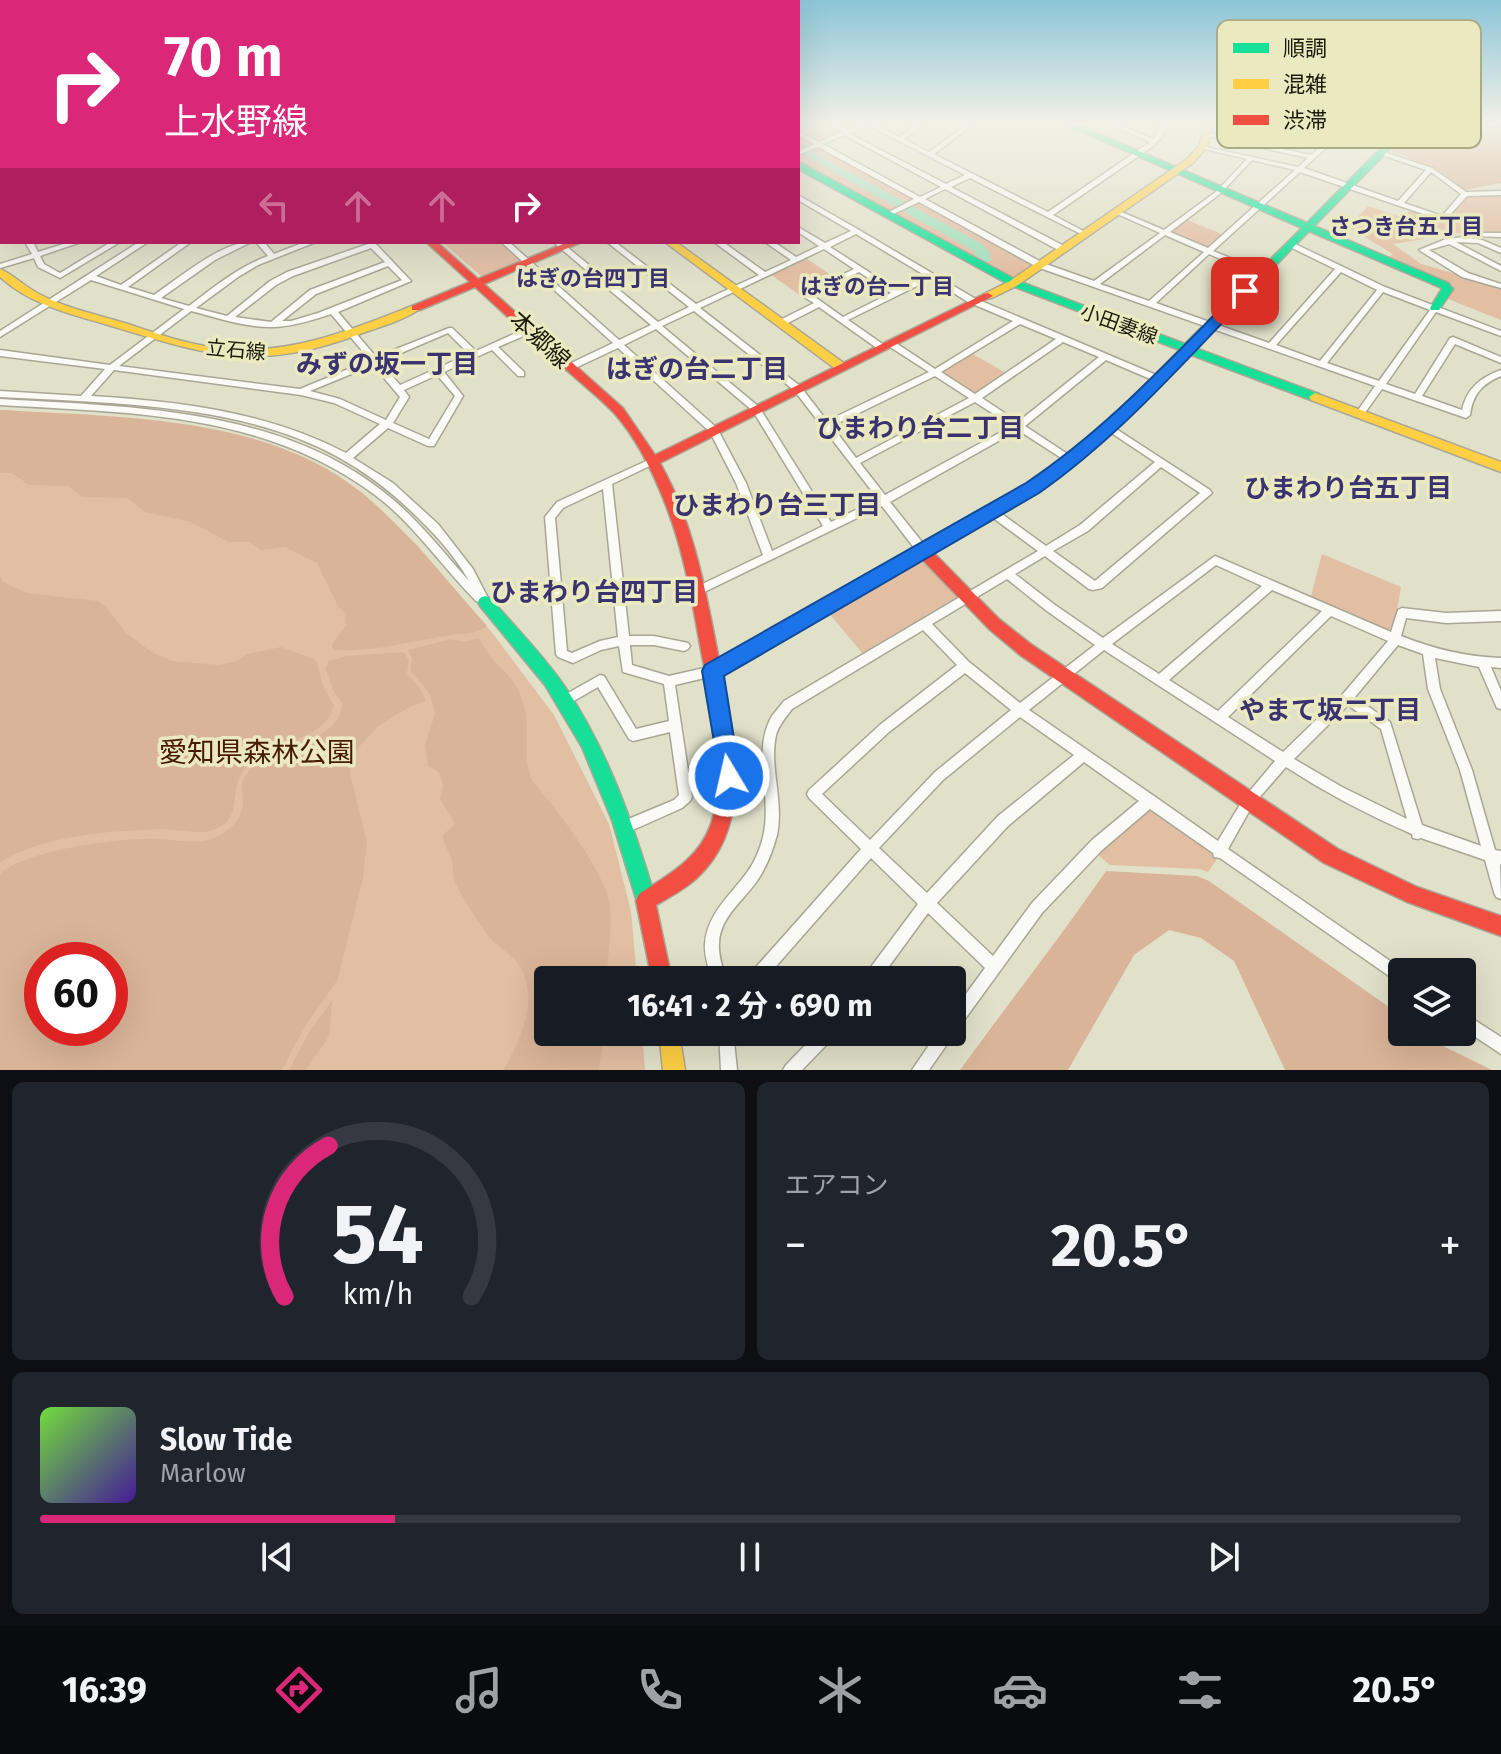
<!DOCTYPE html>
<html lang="ja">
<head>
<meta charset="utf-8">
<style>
	:root { --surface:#171b24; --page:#20242c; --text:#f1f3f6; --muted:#9ea1a6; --line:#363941; --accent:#db2777 }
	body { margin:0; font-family:"Fira Sans","Noto Sans JP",sans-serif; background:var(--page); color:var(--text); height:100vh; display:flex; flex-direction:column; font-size:30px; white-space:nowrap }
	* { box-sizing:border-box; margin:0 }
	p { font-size:26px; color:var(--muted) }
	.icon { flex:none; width:44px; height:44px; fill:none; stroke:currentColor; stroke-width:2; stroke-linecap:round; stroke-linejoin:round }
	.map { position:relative; height:1070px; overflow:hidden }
	.details { display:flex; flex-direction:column; gap:12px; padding:12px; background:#0d0f14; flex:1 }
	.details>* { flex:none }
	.top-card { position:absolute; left:0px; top:0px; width:800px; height:244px; box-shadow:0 8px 32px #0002; background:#db2777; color:#fff; overflow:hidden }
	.buttons { position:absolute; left:1388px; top:958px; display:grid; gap:16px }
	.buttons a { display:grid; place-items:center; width:88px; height:88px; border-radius:8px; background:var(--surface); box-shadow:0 8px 32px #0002; font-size:40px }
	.speed { position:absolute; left:24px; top:942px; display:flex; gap:16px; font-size:40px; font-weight:700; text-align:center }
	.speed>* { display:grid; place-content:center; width:104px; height:104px; border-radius:50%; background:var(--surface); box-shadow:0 8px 32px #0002; line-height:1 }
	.speed .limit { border:12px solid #d22; background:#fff; color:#111 }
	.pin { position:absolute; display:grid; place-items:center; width:68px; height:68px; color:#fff; margin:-34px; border-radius:16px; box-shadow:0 4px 12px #0006 }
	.me { position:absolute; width:88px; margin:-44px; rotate:351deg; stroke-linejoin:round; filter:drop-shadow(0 0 6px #0008) }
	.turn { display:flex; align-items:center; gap:28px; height:168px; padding:0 32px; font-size:36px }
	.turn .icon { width:104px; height:104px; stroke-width:2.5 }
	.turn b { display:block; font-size:56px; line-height:68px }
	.lanes { display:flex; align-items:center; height:76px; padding:0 32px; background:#0003; justify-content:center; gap:40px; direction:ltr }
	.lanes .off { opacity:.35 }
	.big { font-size:60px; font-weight:700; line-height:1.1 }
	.details .widget { flex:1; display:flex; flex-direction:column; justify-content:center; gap:12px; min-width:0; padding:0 28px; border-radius:12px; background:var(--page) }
	.details .dial { align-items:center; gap:0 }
	.dial svg { height:208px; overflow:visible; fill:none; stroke:var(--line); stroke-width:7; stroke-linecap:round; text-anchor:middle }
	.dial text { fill:var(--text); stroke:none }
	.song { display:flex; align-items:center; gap:24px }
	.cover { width:96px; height:96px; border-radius:12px; background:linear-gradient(135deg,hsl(100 70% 55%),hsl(260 70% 35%)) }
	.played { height:8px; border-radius:4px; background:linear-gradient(90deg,var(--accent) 25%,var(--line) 25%) }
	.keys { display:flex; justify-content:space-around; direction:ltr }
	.heat { display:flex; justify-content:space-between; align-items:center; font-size:44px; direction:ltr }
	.details .tiles { flex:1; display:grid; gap:12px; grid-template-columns:1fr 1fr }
	.widget:last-child { grid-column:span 2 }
	.trip { position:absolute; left:534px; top:966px; width:432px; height:80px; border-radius:8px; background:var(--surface); box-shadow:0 8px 32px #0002; font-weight:700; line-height:80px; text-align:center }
	.tabs { display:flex; height:128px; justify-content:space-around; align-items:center; background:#090b0e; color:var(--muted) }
	.tabs .icon { width:56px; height:56px }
	.tabs .on { color:var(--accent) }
	.tabs b { font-size:36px; color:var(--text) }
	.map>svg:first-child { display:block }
</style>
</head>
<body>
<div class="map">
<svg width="1501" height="1070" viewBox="0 0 1501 1070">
	<rect width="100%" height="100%" fill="#e1e0c9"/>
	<g fill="#e2bea3" fill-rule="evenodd">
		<polygon points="833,126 844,132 816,143 1033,266 1016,277 1008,277 798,162 798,155 806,151 798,146 798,134"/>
		<polygon points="1501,195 1501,233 1467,234 1438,231 1424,239 1393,244 1421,264 1501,287 1501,320 1448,299 1454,286 1387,259 1393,254 1348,227 1368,206 1401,217 1411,210 1448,220 1468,197"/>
		<polygon points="1187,220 1222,234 1207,248 1173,234 1172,231"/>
		<polygon points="442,242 500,242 521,261 482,277"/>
		<polygon points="806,258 835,278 801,296 770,274"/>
		<polygon points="971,353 1006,373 975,394 941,372"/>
		<path d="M0 410 134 419 221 431 259 441 312 463 360 491 416 544 493 634 554 715 609 824 631 911 637 980H548V1032H642L645 1070H0ZM42 960H110V1028H42Z"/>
		<polygon points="1322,554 1401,587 1393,635 1310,600"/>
		<polygon points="916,561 926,562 959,595 958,599 863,654 828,612"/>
		<polygon points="1147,809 1157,810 1219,856 1208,872 1199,869 1110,865 1098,855"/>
	</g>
	<g fill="#dab498" fill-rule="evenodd">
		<polygon points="1413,124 1501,124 1501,183 1465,190 1432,167 1391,151"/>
		<path d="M0 410C116 417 268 415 362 493 409 532 447 581 487 626 472 636 463 633 446 636 404 642 377 652 333 650L332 644 346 625 345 614 338 606 317 563 285 547 261 550 249 542H228L191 522 145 512 127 498 82 497 68 486 29 485 12 473H0Z"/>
		<path d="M0 575 3 582 27 593 98 601 107 608 126 633 153 653 172 661 219 665 236 661 248 654 281 647 316 660 323 686 334 706C326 737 284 741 260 755 219 781 250 814 216 829 199 836 179 829 161 829 109 831 45 835 0 862Z"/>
		<path d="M479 638C492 668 515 670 524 706 531 731 521 759 533 782 554 805 608 876 610 906 612 930 608 956 606 980H548V1032H604L599 1070H503C521 1039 540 999 519 965 512 954 500 949 492 940 482 929 461 895 455 882 452 875 454 866 451 858 448 849 444 845 443 835L455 824 440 799 443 786 439 772 428 766 425 745 435 714 430 694 410 670 412 659 408 650 451 639 464 642Z"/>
		<path d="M403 652 409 660 407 674 420 688 426 701 411 706 378 726 350 757V773L367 842 363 877 338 979 304 1028 282 1070H0V874C25 850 123 837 159 839 177 840 196 845 214 838 229 832 243 819 243 802 243 796 241 789 242 784 245 772 257 763 267 757 292 742 340 740 342 703L333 690 326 669 329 661 347 656ZM42 960H110V1028H42Z"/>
		<path d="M1106 871 1197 876 1209 881 1402 1016V1032H1424L1443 1046 1492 1070H1285L1234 961 1201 938 1169 930 1134 955 1068 1070H960C1008 1004 1059 939 1106 871Z"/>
		<polygon points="332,1001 329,1036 306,1070 289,1070 309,1032"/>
	</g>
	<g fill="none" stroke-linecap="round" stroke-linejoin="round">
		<polygon fill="#a3debe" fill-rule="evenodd" points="798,144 984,245 990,253 991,261 979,264 974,251 798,152"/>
		<defs>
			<g id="street">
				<polygon points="805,124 813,124 798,131 798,127"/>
				<path d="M830 124H837L847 130C872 119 877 125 899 137L917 124H924L904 139 929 152 967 124H974L934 154 1048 212 1150 142 1109 124H1117L1153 139 1156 136 1160 124H1166L1162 137 1152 147 1053 215 1087 233V235H1083L970 178 951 187 1066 247V251H1060L945 189 925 199 1043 263 1094 281 1160 233 1115 213V211H1119L1164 230 1217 191 1247 159 1201 148V146L1298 167 1308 158 1209 136 1207 135V133L1311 155 1321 146 1222 124H1234L1324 143 1332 136 1284 124H1296L1388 145 1389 146 1386 148 1338 137 1304 168 1398 201 1426 170 1379 154V152L1381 151 1432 168 1466 192 1501 191V195L1467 196 1447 218 1438 219 1300 172 1213 251 1265 272V276H1259L1209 254 1156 303 1269 343 1335 269 1288 246 1287 244 1291 242 1385 287 1501 331V336L1436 312 1386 384 1415 394 1450 338 1453 337 1501 357V363L1455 344 1422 396 1462 410C1467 388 1480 378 1501 370V376C1482 384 1473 394 1470 415L1466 418 1382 389 1362 417H1356L1355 415 1356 413 1375 386 1037 267 919 202 889 216H885V214L914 199 818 147 798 155V151L814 144 798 135V131L819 142 842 132ZM868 125 965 175 946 184 850 134ZM844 135 941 187 920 197 823 144ZM1252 160 1295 170 1208 248 1170 232 1221 193ZM1431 172 1461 194 1443 215H1439L1404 203ZM1165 235 1204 252 1149 301 1100 284ZM1341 272 1377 290 1320 361 1276 345ZM1383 292 1430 310 1379 381 1327 363Z"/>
				<polygon points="2,126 2,130 0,131 0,127"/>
				<rect x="0" y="140" width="2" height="4"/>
				<polygon points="2,148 2,152 0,153 0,149"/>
				<rect x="0" y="157" width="2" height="4"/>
				<polygon points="2,172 2,176 0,177 0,173"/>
				<polygon points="2,188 2,192 0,193 0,189"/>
				<path d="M798 195 859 230 974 298 1161 377 1162 379 1158 382 1155 381 1106 360 1025 426 1075 459 1077 461 1075 463H1069L1018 430 890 502 926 547 927 550 926 553H918L882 506 696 596 692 595 691 592 692 589 763 555 736 483 710 432 618 348 573 369H567V365L613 343 501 242H509L619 340 651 325 553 242H561L658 322 689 307 607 242H615L696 304 759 275 714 242H723L765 272 791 260 765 242H774L796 257 819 246 798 232V227L825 243 851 231 798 200ZM856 234 926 276 897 290 830 247ZM824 249 854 269 804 293V297L814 303 778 321V325H784L819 307 878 349H884V345L848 320 931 279 968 302 1013 321 935 369 893 341H887V345L929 372 827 421 800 386 700 308ZM859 272 891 293 843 317 812 295ZM694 311 794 390 878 499 831 522 759 407 662 326ZM1020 324 1056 339 975 394 941 372ZM656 329 753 411 823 526 772 551 746 483 717 428 624 345ZM1063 342 1099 357 1018 422 982 398ZM935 376 969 398 856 458 832 426ZM975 402 1012 426 885 495 860 463Z"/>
				<polygon points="1473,233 1501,233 1501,237 1471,236 1471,234"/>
				<polygon points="1463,237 1482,240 1501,248 1501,253 1478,243 1456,242 1501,266 1501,271 1449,244 1429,250 1468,273 1501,284 1501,288 1462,277 1419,250 1446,239"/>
				<polygon points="25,242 33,242 38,252 70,242 81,242 40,256 44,264 60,273 111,242 120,242 60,278 38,267 34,258 0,268 0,264 32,254"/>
				<path d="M139 242H148L96 276 121 285 182 242H191L128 287 154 295C179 278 221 242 251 242L215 260 161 298 189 306C214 287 238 267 268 256L256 242H264L274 254 305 242H316L258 265 238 277 196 308 227 316 270 281 287 272 368 244 366 242H374L411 281 338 312 376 357 449 328H452L476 351 527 328H533V332L498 347 524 372V376H518L492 350 444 372 463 396 434 446H428L388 428 353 458 393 483 438 524 473 569 490 602 489 605 485 606 476 601C442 567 414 524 375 495 264 412 132 413 0 405V399C131 407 277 407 385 493 417 518 442 551 469 581 454 554 433 532 411 511 389 490 365 472 338 457 241 403 108 403 0 397V391L81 396 105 369 0 356V350L110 365 184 309 91 280 0 337V331ZM371 248 385 262 310 290 271 322 235 317 276 285 293 276ZM388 266 402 280 318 313 291 321H282L316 294ZM191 311C218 318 247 328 274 327 294 326 313 320 331 314L370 360 300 389 119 366ZM448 333 469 354 400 385 380 362ZM373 365 400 397 386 420 340 399 310 391ZM114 370 301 395 334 403 380 424 346 453C268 412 178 401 91 396ZM437 375 455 396 429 439 393 423 409 397 404 390Z"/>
				<path d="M1110 425 1210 490 1212 493 1102 588 1093 590 1089 589 1045 556 1015 574 1055 605 1103 638 1215 556 1391 632 1398 610 1402 608 1446 613 1501 611V621L1446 623 1406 618 1401 636C1434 649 1466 657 1501 658V668L1491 667 1501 691V709L1497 708 1479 667 1435 658 1440 689 1472 770 1495 850 1501 851V865L1500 864 1501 899 1496 897 1494 892 1485 860 1421 838 1418 839 1413 838 1412 834C1368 815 1326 793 1286 767L1252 806 1228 849 1406 972H1402V985L1220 858 1214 857 1213 853 1150 809 1102 850 1042 913 957 1030 954 1031 952 1037 929 1070H912L938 1032H952V1013L985 968 928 913 879 980H863L865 975 918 904 871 858 764 980H747L749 975 861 849 809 798 807 794 809 790 881 724 957 665 923 630 792 709C786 717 779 725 776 735 769 767 784 801 777 835 773 850 766 868 757 881 743 901 720 917 719 943 718 956 723 968 726 980H712C709 968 704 956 705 944 707 913 732 894 748 871 755 861 760 849 763 837 773 797 751 752 772 716 776 711 780 706 784 701L1038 551 989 515 987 512 989 509H995L1046 546 1080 525 1155 462 1107 430 1106 428 1107 426ZM1161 467 1200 493 1095 581 1053 551 1088 531ZM1216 565 1262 586 1159 674 1112 644ZM1007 579 1047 611 1095 645 1020 703 969 662 932 624ZM1272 590 1322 611 1218 711 1169 680ZM1331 616 1388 641 1343 694 1283 752 1228 717ZM1398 645 1423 654 1428 689 1460 770 1481 846 1422 825 1390 722 1355 697ZM1104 650 1275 761 1244 798 1218 841 1154 796 1029 710ZM965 673 1011 710 935 772 870 840 822 794 889 732ZM1348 705 1381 729 1407 819 1342 787 1294 759ZM1020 717 1074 755 998 816 927 893 879 848 943 780ZM1084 762 1139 801 1092 840 1032 903 993 956 937 903 1008 826Z"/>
				<path d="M655 457 658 458 660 460 658 462 612 484 629 636H654L688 643 690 646 688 649 684 651 654 645H630L632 665 669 676 713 666 717 667 719 671 717 675 713 676 675 685 692 797 690 801 682 808 624 834 619 833 618 828 619 823 674 800 679 795 670 732 633 741 629 739 598 687 565 706 561 705 559 701 561 697 600 675 604 676 636 729 669 721 664 684 623 672 619 646 601 650 573 663 558 657 556 654 545 517 557 502ZM603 489 618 637 600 641 572 653 567 651 555 518 563 508Z"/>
				<polygon points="1462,1012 1501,1037 1501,1054 1462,1028"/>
				<polygon points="719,1032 733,1032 737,1070 721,1070"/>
				<polygon points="818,1032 836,1032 834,1037 802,1070 783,1070 786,1065"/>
			</g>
			<g id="fast">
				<polygon points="1064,124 1075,124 1307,223 1378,151 1400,124 1408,124 1384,155 1314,226 1448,283 1453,289 1439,310 1431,310 1430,308 1442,289 1440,287 1309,231 1195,348 1319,394 1321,397 1319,400 1311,400 1189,354 1108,436 1100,436 1098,433 1100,430 1180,350 1010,285 798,169 798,162 801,163 1018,281 1185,344 1302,228"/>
				<polygon points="2,199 2,205 0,206 0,200"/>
				<path d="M485 596 490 598C515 627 543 655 565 687 609 752 634 827 656 901L653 908 646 911 639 908 612 820 582 747 545 685 480 606 478 602 480 598Z"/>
			</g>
			<g id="slow">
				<polygon points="1205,124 1213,124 1207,147 1193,163 1018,285 992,298 984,298 984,294 1010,281 1187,159 1199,146"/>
				<polygon points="665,242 676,242 845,364 845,370 837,370"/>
				<path d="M0 269C14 275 26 288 41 295 68 309 99 315 128 324 161 335 194 347 229 349 294 354 353 329 412 306H420L421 308C405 320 379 327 360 334 255 373 207 355 105 324 67 313 30 304 0 277Z"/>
				<polygon points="1315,393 1501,462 1501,472 1311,400 1309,397"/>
				<polygon points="1104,429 1110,433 1108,436 1038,491 725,672 719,674 713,672 711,667 713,662 1028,485"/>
				<polygon points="659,1032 679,1032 685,1070 663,1070"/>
			</g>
			<g id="jam">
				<path d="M426 242H437L478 279 568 242H582L484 284 623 408 655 455 984 294 988 293 993 296 660 463C694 523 706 593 719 660L725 662 727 667 722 674C734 741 754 825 697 878 685 889 670 897 656 905L672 980H652L636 901 639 894C668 875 699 859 711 824 730 770 711 704 701 650 692 601 684 550 665 503 653 472 637 439 615 414 601 399 584 386 570 373 538 345 507 316 475 287L420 310H412V306L470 282Z"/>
				<polygon points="922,544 927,546 999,619 1032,645 1338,849 1417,887 1501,916 1501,936 1407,902 1324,863 1020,655 989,629 917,554 915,550 917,546"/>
			</g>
		</defs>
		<use href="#street" stroke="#a8a795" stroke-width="3"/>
		<use href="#fast" stroke="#a8a795" stroke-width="3"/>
		<use href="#slow" stroke="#a8a795" stroke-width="3"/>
		<use href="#jam" stroke="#a8a795" stroke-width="3"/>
		<use href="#street" fill="#fafaf7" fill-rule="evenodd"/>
		<use href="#fast" fill="#16e098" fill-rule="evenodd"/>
		<use href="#slow" fill="#ffcf43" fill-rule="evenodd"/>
		<use href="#jam" fill="#f24e42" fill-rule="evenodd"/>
	</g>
	<linearGradient id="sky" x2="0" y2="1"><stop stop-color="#8cc5d7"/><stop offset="0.45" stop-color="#f2f1e7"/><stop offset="1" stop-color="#f2f1e7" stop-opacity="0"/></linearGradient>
	<rect width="1501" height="274" fill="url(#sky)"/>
	<path fill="#1a73e8" stroke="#114b97" stroke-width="2" d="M1245 287 1250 288V294C1183 363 1119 437 1039 493L724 676 740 776 737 783 729 786 721 783 702 671 705 665 1026 483C1107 429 1172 357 1241 288Z"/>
	<g text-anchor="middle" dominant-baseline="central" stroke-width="7" stroke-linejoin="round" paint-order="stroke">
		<g font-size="20" fill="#1d1c0c" stroke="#ebe9bf">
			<text transform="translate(1119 324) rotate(20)">小田妻線</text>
			<text transform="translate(236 350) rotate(5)">立石線</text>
		</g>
		<g font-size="22" font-weight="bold" fill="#3a336f" stroke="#ebe9bf">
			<text x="1406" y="226">さつき台五丁目</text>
			<text x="593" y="278">はぎの台四丁目</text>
			<text x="877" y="286">はぎの台一丁目</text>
		</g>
		<g font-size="24" fill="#1d1c0c" stroke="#ebe9bf">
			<text transform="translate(540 340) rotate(42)">本郷線</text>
		</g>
		<g font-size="26" font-weight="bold" fill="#3a336f" stroke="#ebe9bf">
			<text x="387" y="364">みずの坂一丁目</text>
			<text x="697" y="369">はぎの台二丁目</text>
			<text x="920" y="428">ひまわり台二丁目</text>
			<text x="1348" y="488">ひまわり台五丁目</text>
			<text x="777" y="505">ひまわり台三丁目</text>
			<text x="594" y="592">ひまわり台四丁目</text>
			<text x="1330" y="710">やまて坂二丁目</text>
		</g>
		<g font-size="28" fill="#471b03" stroke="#ebe9bf">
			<text x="257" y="752">愛知県森林公園</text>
		</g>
	</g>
	<rect x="1217" y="20" width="264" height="128" rx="12" fill="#ebe9bf" stroke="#adac89" stroke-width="2"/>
	<rect x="1233" y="43" width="36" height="10" fill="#16e098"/>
	<rect x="1233" y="79" width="36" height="10" fill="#ffcf43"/>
	<rect x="1233" y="115" width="36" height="10" fill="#f24e42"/>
	<g font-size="22" fill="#1d1c0c">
		<text x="1283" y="56">順調</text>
		<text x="1283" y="92">混雑</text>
		<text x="1283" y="128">渋滞</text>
	</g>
</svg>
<div class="buttons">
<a><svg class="icon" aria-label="layers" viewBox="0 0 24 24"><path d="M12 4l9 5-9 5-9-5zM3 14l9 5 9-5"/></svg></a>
</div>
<div class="speed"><div class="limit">60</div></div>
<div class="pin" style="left:1245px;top:291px;background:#d93025"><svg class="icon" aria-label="arrive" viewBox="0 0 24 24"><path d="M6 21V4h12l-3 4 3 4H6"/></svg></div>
<svg class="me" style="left:729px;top:776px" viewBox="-20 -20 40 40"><circle r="17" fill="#1a73e8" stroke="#fff" stroke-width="3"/><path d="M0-11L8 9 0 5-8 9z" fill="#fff"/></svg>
<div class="trip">16:41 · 2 分 · 690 m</div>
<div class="top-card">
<div class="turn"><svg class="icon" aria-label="right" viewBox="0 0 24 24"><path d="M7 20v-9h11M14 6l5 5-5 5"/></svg><div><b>70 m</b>上水野線</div></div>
<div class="lanes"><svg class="icon off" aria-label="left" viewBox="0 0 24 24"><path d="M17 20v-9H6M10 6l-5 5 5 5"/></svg><svg class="icon off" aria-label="ahead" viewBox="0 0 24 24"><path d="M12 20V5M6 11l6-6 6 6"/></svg><svg class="icon off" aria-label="ahead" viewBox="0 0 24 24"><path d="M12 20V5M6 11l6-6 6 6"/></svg><svg class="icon" aria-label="right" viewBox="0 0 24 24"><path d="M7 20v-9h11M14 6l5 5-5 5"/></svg></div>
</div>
</div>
<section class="details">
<div class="tiles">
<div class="widget dial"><svg viewBox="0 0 100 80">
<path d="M14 69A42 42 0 1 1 86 69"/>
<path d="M14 69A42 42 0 0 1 31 11" stroke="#db2777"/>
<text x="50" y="56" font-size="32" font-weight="700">54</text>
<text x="50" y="72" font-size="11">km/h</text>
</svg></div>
<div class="widget"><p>エアコン</p>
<div class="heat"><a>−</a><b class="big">20.5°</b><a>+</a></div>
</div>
<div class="widget">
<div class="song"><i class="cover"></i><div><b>Slow Tide</b><p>Marlow</p></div></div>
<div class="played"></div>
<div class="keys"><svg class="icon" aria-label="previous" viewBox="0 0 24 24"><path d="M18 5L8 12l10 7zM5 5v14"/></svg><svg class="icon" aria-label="pause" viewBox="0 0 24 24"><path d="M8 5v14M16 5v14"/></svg><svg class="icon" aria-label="next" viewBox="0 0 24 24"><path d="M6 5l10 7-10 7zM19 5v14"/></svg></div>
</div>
</div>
</section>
<nav class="tabs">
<b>16:39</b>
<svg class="icon on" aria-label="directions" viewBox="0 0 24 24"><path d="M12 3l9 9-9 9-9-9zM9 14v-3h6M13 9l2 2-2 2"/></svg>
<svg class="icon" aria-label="music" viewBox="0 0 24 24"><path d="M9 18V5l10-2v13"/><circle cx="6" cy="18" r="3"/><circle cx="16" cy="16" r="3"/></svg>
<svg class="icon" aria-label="phone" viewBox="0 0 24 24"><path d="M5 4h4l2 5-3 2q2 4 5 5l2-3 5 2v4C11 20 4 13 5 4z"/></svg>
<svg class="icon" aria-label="climate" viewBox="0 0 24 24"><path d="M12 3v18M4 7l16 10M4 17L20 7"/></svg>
<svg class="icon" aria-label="car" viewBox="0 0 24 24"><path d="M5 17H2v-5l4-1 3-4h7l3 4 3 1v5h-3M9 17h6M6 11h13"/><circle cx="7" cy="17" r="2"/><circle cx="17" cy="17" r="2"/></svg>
<svg class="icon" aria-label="filters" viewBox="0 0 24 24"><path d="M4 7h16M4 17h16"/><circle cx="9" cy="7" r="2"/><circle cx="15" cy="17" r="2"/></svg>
<b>20.5°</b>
</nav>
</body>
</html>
